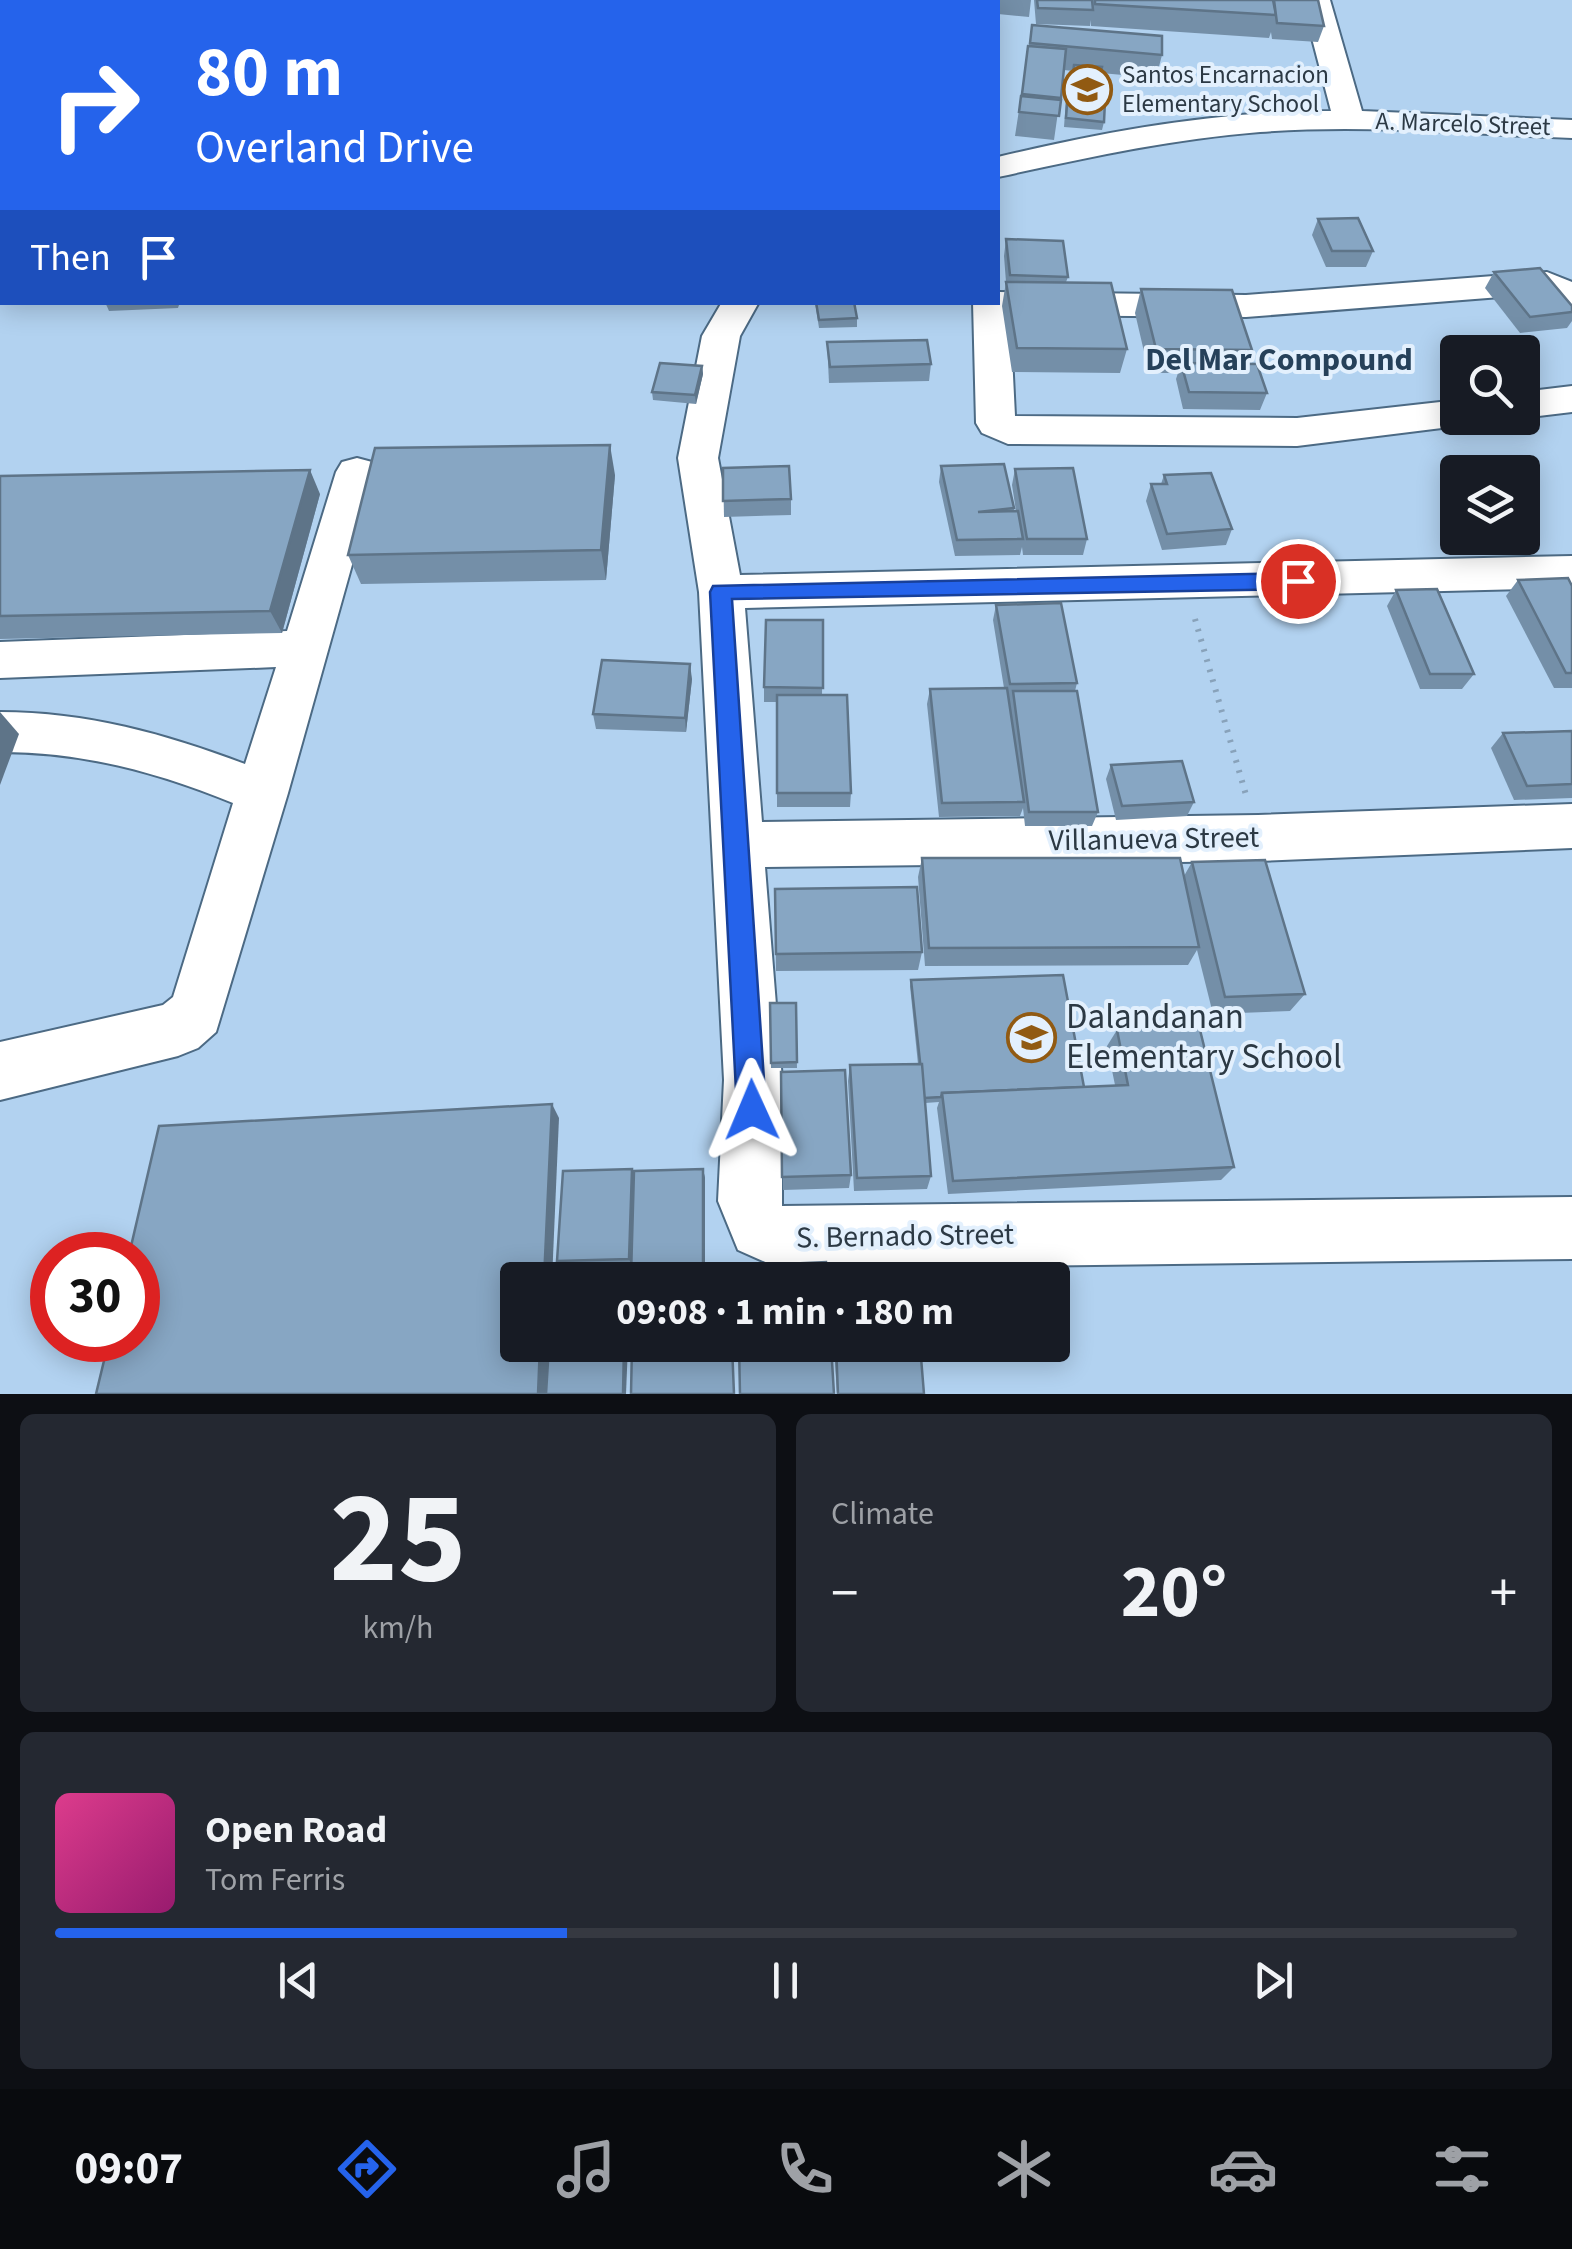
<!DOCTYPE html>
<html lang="en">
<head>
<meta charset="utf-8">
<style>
	:root { --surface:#171b24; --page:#242831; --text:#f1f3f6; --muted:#9ea1a6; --line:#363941; --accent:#2563eb }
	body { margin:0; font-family:"Source Sans 3",sans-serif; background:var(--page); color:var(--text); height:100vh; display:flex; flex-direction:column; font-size:38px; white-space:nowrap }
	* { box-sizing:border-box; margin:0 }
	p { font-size:32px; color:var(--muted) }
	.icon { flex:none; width:55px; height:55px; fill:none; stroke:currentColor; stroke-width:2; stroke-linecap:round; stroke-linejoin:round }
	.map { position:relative; height:1394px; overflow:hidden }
	.side { display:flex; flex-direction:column; gap:20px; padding:20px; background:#0d0f14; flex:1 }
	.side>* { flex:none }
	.guide { position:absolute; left:0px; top:0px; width:1000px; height:305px; box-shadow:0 5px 25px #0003; background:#2563eb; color:#fff; overflow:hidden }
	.controls { position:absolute; left:1440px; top:335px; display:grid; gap:20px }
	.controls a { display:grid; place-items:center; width:100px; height:100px; border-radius:10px; background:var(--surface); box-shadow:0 5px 25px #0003; font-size:50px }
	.speed { position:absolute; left:30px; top:1232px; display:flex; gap:20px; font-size:50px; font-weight:700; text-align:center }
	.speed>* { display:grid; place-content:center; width:130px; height:130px; border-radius:50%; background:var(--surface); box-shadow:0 5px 25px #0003; line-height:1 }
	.speed .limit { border:15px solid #d22; background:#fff; color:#111 }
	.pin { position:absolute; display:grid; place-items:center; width:85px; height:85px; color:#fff; margin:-42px; border:5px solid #fff; border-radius:50%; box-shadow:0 2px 10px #0007 }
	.me { position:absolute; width:110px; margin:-55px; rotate:359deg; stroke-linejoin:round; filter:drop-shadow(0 0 8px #0008) }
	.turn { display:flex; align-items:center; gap:35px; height:210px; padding:0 30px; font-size:45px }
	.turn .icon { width:130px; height:130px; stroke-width:2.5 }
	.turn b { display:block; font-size:70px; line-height:85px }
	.then { display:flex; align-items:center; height:95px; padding:0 30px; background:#0003; gap:20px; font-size:38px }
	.big { font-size:75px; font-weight:700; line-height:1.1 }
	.side .tile { flex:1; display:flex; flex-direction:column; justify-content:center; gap:15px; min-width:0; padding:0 35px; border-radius:15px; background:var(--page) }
	.side .dial { align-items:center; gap:0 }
	.dial b { font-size:130px; line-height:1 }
	.song { display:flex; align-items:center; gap:30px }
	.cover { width:120px; height:120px; border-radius:15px; background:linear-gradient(135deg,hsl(330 70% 55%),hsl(320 70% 35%)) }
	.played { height:10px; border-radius:5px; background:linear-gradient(90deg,var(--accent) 35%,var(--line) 35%) }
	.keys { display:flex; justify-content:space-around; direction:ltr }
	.heat { display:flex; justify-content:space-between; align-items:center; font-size:55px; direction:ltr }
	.side .tiles { flex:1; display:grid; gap:20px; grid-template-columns:1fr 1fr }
	.tile:last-child { grid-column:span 2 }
	.trip { position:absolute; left:500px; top:1262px; width:570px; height:100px; border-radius:10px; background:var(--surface); box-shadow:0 5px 25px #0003; font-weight:700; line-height:100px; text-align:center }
	.tabs { display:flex; height:160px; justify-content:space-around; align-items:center; background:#090b0e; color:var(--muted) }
	.tabs .icon { width:70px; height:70px }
	.tabs .active { color:var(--accent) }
	.tabs b { font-size:45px; color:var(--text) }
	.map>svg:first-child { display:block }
</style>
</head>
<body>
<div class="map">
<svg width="1572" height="1394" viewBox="0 0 1572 1394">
	<rect width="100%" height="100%" fill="#b2d2f0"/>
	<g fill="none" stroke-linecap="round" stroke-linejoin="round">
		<defs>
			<g id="minor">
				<rect x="25" y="0" width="28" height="2"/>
				<polygon points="757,0 785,0 786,2 758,2"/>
				<path d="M1302 0H1330L1362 111 1572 120V138C1468 134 1364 124 1260 132 1171 139 1085 158 998 177V157C1107 131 1218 111 1331 111Z"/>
				<polygon points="0,240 2,241 2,262 0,262"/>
				<polygon points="1547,272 1572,282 1572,317 1559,314 1553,302 1540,294 1246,317 1010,315 1015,416 1297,418 1458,400 1458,418 1475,418 1458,426 1297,446 1008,444 982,433 976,423 973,302 998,302 998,292 1246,295"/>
				<polygon points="722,302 759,302 740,336 718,458 740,575 1572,556 1572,588 745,608 762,822 1258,815 1572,804 1572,848 1258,861 765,867 782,1080 782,1206 1572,1197 1572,1259 781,1269 738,1250 718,1201 724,1080 699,592 678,458 702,336"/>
				<polygon points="1572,386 1572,412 1522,418 1520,418 1522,392"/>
				<path d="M357 458 372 462 378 472 288 793 216 1032 198 1048 178 1056 0 1100V1042L163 1005 173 997 233 803C157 772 83 752 0 752V712C87 712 165 734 245 764L276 667 0 678V642L287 631 336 472 342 462Z"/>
			</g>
		</defs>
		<use href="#minor" stroke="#4c6a84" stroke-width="4"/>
		<polyline stroke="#88a2ba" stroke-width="6" stroke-dasharray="2.5 8" stroke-linecap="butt" points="1195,619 1246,795"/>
		<use href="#minor" fill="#fff" fill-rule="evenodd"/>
	</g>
	<g fill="#748fa8">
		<polygon points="478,0 533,0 532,2 479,2"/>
		<polygon points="802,0 864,0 864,2 803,2"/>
		<polygon points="960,0 1031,0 1029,17 998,14 998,2 960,2"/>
		<polygon points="1034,0 1318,0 1324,26 1318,42 1272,39 1271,32 1269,38 1091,26 1091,20 1090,26 1036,24"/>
		<polygon points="1032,25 1162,55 1156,78 1101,73 1099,80 1104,122 1102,130 1064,127 1067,85 1069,77 1072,77 1073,71 1064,70 1054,140 1015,136"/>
		<polygon points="1318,219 1373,251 1366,267 1326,267 1312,235"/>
		<polygon points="1006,239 1068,277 1066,282 1127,349 1120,373 1012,372 1002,306 1006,282 1004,256"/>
		<polygon points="1494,272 1572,306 1572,321 1567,328 1520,333 1485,288"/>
		<polygon points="1141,289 1252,350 1246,364 1267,393 1260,410 1183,409 1176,379 1178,373 1149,373 1135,313"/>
		<polygon points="105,302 180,302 178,308 109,311"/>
		<polygon points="815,302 854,302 857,318 857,327 819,328"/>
		<polygon points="827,342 931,364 929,381 829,383"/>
		<polygon points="702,366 703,374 696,404 653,400 652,392"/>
		<polygon points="941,466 1014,508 1014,511 1016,511 1012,485 1015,469 1087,539 1083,555 1023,555 1022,547 1020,555 955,556 939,482"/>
		<polygon points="723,468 791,499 791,515 724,517"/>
		<polygon points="615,475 606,580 361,584 348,555"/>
		<polygon points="1164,475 1232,529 1226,545 1162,550 1146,501 1151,484 1161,484"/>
		<polygon points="0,476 320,494 282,633 0,639"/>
		<polygon points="1518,580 1572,586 1572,688 1554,688 1506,596"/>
		<polygon points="1396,590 1474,674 1462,689 1420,689 1387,606"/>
		<polygon points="996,605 1077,683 1075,691 1098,812 1092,826 1025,826 1023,808 1020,816 939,817 927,704 930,689 1004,688 993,620"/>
		<polygon points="823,620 822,695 851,793 850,807 777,807 777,702 764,702 764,687"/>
		<polygon points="692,679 686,732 596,729 593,714"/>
		<polygon points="1572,731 1572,798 1514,800 1491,748 1503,733"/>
		<polygon points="1111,765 1194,802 1187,816 1116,820 1106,779"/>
		<polygon points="922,858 1184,876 1192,862 1305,994 1290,1011 1213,1014 1197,950 1188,965 925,966 918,877"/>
		<polygon points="775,889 922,952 918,970 776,971"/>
		<polygon points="911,980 1084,1087 1115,1085 1107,1046 1117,1030 1234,1167 1221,1180 948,1194 937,1108 939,1102 925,1103 931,1176 927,1189 854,1191 848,1081 850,1065 918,1064 910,986"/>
		<polygon points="770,1003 796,1003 797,1068 771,1068"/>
		<polygon points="781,1072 851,1175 849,1188 783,1190"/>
		<polygon points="703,1169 705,1178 705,1280 633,1280 631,1276 631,1266 627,1266 630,1272 561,1268 557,1261 634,1174"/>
		<polygon points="834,1345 920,1345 924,1394 837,1394"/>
	</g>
	<g fill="#5e7488">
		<polygon points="702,366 703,374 696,404 695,395"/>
		<polygon points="610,445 615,475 606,580 601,550"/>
		<polygon points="310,470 320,494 282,633 270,611"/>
		<polygon points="690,664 692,679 686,732 685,718"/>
		<polygon points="0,712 19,734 0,785"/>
		<polygon points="552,1104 559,1118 552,1280 544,1280"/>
		<polygon points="632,1169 635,1178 632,1266 629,1259"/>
		<polygon points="703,1169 705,1178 705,1280 703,1274"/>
		<polygon points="626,1265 630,1272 629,1280 626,1280"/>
		<polygon points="540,1345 549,1345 547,1394 538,1394"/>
		<polygon points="624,1345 628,1345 626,1394 623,1394"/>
	</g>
	<g fill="#87a6c3" stroke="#5e7488" stroke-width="2.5">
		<polygon points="618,0 666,0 665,2 617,2"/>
		<polygon points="893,0 958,0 957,2 892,2"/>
		<polygon points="1037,0 1092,0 1093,10 1038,8"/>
		<polygon points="1095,0 1273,0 1276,15 1095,4"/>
		<polygon points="1274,0 1318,0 1324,26 1277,23"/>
		<polygon points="1032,25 1162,36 1162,55 1030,43"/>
		<polygon points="1028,46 1066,49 1061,98 1022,94"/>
		<polygon points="1074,65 1102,67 1100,76 1073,73"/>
		<polygon points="1069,77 1106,80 1104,122 1066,118"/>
		<polygon points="1021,96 1061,100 1059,116 1019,112"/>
		<polygon points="1358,218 1373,251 1332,251 1318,219"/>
		<polygon points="1006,239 1063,241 1068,277 1010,275"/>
		<polygon points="1540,268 1572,306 1572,312 1530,317 1494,272"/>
		<polygon points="1006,282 1111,283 1127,349 1017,348"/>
		<polygon points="1141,289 1232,290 1252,350 1156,349"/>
		<polygon points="816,302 854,302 857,318 819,320"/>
		<polygon points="927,340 931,364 830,367 827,342"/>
		<polygon points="660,363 702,366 695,395 652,392"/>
		<polygon points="1181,363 1257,364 1267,393 1189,392"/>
		<polygon points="610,445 601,550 348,555 375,448"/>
		<polygon points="1004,464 1014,508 978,512 1018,511 1023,539 957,540 941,466"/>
		<polygon points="789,466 791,499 723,501 723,468"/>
		<polygon points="1073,468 1087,539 1027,539 1015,469"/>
		<polygon points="310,470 270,611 0,616 0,476"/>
		<polygon points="1211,473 1232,529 1167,534 1151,484 1167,484 1164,475"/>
		<polygon points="1568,578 1572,586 1572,673 1566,673 1518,580"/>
		<polygon points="1437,589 1474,674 1430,674 1396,590"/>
		<polygon points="1061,603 1077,683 1010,684 996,605"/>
		<polygon points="766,620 823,620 823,688 764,687"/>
		<polygon points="602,660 690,664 685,718 593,714"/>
		<polygon points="1007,688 1024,802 942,803 930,689"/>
		<polygon points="1013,691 1077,691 1098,812 1029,812"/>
		<polygon points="777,695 847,695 851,793 777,793"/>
		<polygon points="1572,731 1572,784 1527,786 1503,733"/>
		<polygon points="1182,761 1194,802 1122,806 1111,765"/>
		<polygon points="922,858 1180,858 1199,947 929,948"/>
		<polygon points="1265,860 1305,994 1225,997 1192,862"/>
		<polygon points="917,887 922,952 776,954 775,889"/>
		<polygon points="1063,975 1084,1087 942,1093 941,1097 924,1098 911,980"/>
		<polygon points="770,1003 796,1003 797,1062 771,1063"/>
		<polygon points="1199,1026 1234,1167 953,1181 942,1093 1128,1085 1117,1030"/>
		<polygon points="922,1064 931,1176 857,1178 850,1065"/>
		<polygon points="845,1070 851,1175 782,1177 781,1072"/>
		<polygon points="552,1104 544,1280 518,1280 518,1345 540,1345 538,1394 96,1394 109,1340 138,1340 138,1255 129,1255 159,1126"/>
		<polygon points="632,1169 629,1259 557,1261 563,1171"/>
		<polygon points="703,1169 703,1274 631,1276 634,1171"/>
		<polygon points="826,1262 827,1280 738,1280 737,1266"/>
		<polygon points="626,1265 626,1280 553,1280 553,1268"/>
		<polygon points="914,1278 915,1280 851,1280"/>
		<polygon points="549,1345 624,1345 623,1394 546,1394"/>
		<polygon points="632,1345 732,1345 734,1394 631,1394"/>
		<polygon points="739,1345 831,1345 834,1394 740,1394"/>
		<polygon points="836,1345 920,1345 924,1394 838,1394"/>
	</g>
	<polygon fill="#2563eb" stroke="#184099" stroke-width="2.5" points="1298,573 1308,581 1298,589 732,599 766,1110 762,1120 752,1124 741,1120 737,1110 710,592 713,586"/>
	<defs>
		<symbol id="school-ring" viewBox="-11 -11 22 22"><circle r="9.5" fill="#e3f0fd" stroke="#915a12" stroke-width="1.5"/><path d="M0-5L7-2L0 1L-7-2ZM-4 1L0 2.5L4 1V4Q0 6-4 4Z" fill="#915a12"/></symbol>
	</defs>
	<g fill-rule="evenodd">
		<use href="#school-ring" x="1060" y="62" width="55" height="55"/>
		<use href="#school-ring" x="1004" y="1010" width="55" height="55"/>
	</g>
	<g text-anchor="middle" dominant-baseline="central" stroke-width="8" stroke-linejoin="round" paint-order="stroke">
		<g font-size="25" fill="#2c3944" stroke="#e3f0fd" text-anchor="start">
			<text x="1122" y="75">Santos Encarnacion<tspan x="1122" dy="29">Elementary School</tspan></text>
		</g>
		<g font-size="25" fill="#2c3944" stroke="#e3f0fd">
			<text transform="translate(1463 124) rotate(2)">A. Marcelo Street</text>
		</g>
		<g font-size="30" fill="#2c3944" stroke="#e3f0fd">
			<text transform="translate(1154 839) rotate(-1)">Villanueva Street</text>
			<text transform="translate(905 1236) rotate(-1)">S. Bernado Street</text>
		</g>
		<g font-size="32" font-weight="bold" fill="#26415a" stroke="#e3f0fd">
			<text x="1279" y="360">Del Mar Compound</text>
		</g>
		<g font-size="35" fill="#2c3944" stroke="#e3f0fd" text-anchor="start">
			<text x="1066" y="1017">Dalandanan<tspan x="1066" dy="40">Elementary School</tspan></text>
		</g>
	</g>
</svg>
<div class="controls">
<a><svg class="icon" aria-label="search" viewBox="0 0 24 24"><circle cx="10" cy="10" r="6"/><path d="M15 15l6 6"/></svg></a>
<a><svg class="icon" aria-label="layers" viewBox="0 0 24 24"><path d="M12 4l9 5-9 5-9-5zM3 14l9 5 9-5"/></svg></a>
</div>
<div class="speed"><div class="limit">30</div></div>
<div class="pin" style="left:1298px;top:581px;background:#d93025"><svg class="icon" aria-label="arrive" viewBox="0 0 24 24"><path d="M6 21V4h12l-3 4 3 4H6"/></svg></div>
<svg class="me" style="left:752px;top:1110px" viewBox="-20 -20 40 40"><path d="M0-17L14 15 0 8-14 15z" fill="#2563eb" stroke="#fff" stroke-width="4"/></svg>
<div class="trip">09:08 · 1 min · 180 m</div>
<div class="guide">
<div class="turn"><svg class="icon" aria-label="right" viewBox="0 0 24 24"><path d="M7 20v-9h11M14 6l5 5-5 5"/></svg><div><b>80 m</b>Overland Drive</div></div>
<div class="then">Then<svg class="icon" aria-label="arrive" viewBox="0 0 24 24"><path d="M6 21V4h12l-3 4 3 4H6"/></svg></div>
</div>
</div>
<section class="side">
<div class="tiles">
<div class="tile dial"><b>25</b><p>km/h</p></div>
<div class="tile"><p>Climate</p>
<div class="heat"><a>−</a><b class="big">20°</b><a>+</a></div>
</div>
<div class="tile">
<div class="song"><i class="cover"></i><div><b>Open Road</b><p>Tom Ferris</p></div></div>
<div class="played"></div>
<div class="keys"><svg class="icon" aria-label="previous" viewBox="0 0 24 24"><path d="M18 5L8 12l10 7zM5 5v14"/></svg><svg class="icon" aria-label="pause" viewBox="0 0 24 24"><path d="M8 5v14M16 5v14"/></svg><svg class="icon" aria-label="next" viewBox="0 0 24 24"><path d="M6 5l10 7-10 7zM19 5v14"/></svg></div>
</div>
</div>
</section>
<nav class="tabs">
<b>09:07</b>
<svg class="icon active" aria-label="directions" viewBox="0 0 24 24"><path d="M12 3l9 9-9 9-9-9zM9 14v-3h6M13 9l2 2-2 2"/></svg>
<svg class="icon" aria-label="music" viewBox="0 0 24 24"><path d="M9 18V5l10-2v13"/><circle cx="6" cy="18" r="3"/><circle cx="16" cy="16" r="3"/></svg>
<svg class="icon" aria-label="phone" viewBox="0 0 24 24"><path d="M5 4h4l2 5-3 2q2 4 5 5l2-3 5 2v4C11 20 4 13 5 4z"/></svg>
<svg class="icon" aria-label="climate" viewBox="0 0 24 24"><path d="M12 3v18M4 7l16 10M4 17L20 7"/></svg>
<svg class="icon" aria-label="car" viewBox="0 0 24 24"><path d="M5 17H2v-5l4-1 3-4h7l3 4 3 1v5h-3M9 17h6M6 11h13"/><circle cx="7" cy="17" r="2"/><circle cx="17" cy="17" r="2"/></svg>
<svg class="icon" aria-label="filters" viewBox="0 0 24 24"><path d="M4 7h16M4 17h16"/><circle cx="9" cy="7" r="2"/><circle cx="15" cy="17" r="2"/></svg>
</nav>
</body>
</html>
